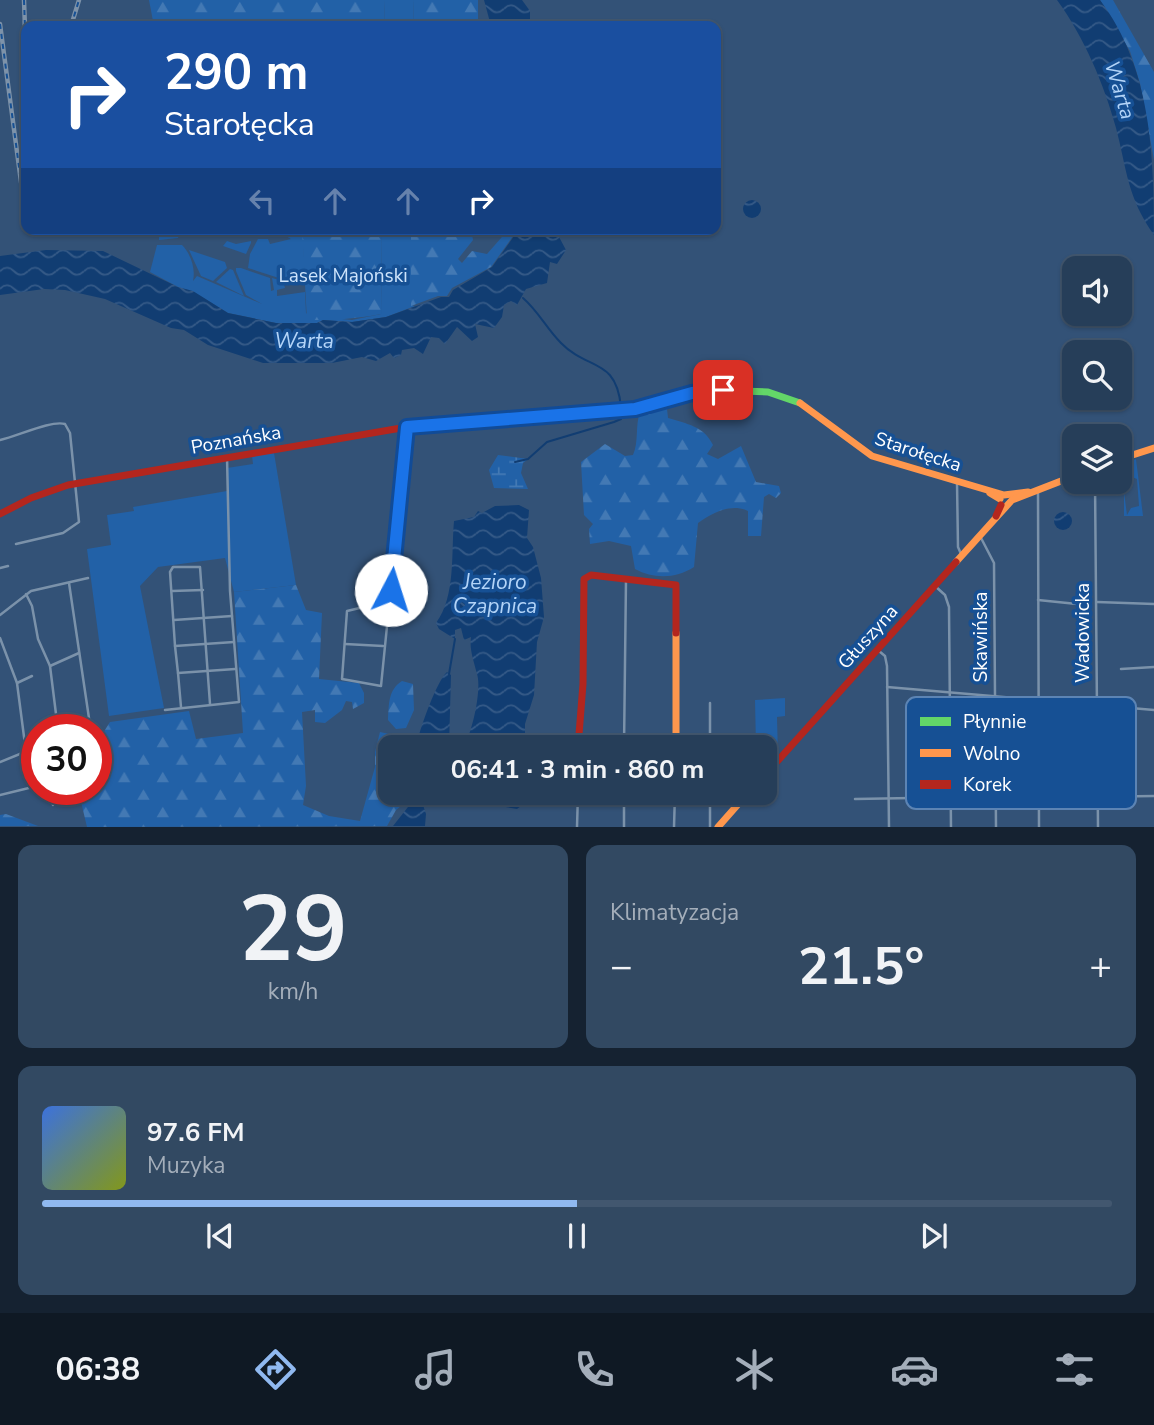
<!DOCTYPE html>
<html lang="pl">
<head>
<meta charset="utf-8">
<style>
	:root { --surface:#263e59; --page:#324962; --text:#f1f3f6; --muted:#a4aeba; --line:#42576f; --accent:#90b9f0 }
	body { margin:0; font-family:"Nunito Sans",sans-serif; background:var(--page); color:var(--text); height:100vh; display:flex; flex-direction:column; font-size:26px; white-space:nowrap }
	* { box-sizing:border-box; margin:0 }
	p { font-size:23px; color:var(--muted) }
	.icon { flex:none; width:38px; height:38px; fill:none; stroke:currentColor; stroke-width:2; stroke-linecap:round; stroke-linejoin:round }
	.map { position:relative; height:827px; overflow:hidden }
	.sheet { display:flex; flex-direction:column; gap:18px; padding:18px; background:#152231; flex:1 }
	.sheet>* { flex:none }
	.banner { position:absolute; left:21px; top:21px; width:700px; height:214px; border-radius:14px; box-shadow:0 2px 5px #0004,0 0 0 2px var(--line); background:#1a4fa0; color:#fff; overflow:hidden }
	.buttons { position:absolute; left:1062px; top:256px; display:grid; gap:14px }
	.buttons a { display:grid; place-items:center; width:70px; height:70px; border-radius:14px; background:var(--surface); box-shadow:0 2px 5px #0004,0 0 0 2px var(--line); font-size:35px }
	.speed { position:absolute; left:21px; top:714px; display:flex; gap:14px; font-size:35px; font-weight:700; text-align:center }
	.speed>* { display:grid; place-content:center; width:91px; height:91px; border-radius:50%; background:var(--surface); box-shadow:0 2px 5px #0004,0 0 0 2px var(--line); line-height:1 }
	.speed .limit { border:10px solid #d22; background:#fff; color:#111 }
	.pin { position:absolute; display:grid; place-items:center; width:60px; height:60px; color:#fff; margin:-30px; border-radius:14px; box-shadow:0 4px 10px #0006 }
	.me { position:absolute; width:77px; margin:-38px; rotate:5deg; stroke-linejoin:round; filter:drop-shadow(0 0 5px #0008) }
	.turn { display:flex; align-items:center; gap:24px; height:147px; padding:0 28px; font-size:32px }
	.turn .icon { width:91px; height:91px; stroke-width:2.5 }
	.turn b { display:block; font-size:49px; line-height:60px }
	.lanes { display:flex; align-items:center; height:66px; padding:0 28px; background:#0003; justify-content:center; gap:35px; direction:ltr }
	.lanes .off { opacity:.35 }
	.big { font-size:52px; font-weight:700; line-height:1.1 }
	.sheet .tile { flex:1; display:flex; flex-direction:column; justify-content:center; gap:10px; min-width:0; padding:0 24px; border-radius:14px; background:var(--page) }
	.sheet .dial { align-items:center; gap:0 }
	.dial b { font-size:91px; line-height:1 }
	.song { display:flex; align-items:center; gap:21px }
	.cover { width:84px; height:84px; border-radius:10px; background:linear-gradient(135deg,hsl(220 70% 55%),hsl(70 70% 35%)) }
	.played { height:7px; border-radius:4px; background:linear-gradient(90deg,var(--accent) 50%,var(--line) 50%) }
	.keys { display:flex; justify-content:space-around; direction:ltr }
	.heat { display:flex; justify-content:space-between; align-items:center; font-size:38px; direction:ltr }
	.sheet .tiles { flex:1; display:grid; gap:18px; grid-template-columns:1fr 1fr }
	.tile:last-child { grid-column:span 2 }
	.trip { position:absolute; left:378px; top:735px; width:399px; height:70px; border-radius:14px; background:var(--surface); box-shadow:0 2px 5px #0004,0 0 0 2px var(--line); font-weight:700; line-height:70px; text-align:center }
	.menu { display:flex; height:112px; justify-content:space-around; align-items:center; background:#0f1924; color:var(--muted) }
	.menu .icon { width:49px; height:49px }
	.menu .selected { color:var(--accent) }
	.menu b { font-size:32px; color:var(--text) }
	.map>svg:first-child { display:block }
</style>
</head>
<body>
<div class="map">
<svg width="1154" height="827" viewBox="0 0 1154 827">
	<defs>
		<pattern id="forest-firs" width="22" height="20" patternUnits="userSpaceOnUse" patternTransform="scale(1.75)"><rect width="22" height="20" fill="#2261a7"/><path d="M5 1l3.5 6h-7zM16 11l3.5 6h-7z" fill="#4379b4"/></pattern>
		<pattern id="wetland-marsh" width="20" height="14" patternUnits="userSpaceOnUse" patternTransform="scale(1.75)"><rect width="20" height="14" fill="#2261a7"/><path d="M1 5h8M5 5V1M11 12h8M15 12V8" fill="none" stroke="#4379b4"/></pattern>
		<pattern id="water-waves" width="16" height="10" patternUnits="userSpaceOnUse" patternTransform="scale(1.75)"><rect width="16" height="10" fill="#113d72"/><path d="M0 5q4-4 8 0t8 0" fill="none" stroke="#355a87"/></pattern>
	</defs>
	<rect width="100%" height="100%" fill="#335277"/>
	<g fill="#2261a7">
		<polygon points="385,0 414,0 413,26 384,26"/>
		<polygon points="159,229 181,229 178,238 159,240"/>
		<path d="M382 229H411V305L415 306 386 317 352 322 323 320 317 323H276L228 313 193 292 178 287 150 272 157 245H182C190 253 196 268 193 281L197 276 262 304 246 295 236 271V268H241L270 278 271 291 274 290 272 278 283 281 285 288 277 290V296L305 292 306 313 315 320 322 317 352 320 381 314Z"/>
		<polygon points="303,234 305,281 303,276 282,279 248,268 250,254 258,239 268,239 270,244 291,239 286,236"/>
		<polygon points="227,241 236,244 251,241 251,243 246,254 223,246"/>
		<polygon points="189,250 225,262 227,268 213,281 201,276"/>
		<polygon points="230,269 233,270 244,296 216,282"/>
		<polygon points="274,453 296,585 234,592 225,558 158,567 140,586 164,708 109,716 87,549 111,545 107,515 134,511 133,507 227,491 227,468 253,464 252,456"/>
		<polygon points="1136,459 1143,516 1124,516 1124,492 1127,515 1131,508 1139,506 1137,479 1132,477 1128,462"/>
		<polygon points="785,698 785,716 777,717 778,757 765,772 765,747 756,747 755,700"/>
	</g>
	<g fill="url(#forest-firs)">
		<polygon points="149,0 385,0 384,26 154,26"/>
		<polygon points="414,0 478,0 478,26 472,26 467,20 463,26 413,26"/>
		<polygon points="1100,0 1113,0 1154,72 1154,160 1140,83 1130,51"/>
		<path d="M302 229H382L381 314C357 319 332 320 307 320Z"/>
		<polygon points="411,229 455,229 459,235 466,237 464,229 483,229 471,230 473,240 458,259 462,263 472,251 487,254 509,229 518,229 491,267 452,288 447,296 438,296 411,306"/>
		<path d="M662 405 667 409 668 418C687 424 704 426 713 445L707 454 718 459 741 446 756 482 779 486 781 493 776 498 769 494 764 497 761 536H748V511C731 503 712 513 698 523L694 567C675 579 654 579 635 569L631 546 609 541 590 544 589 529 593 524 584 515 581 462 605 444 625 456 633 455C639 442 635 426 640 412Z"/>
		<polygon points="296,585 306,610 322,613 319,679 359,683 364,693 364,703 353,709 352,702 346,701 342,710 325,723 315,722 315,710 302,712 306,786 303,805 329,816 360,821 375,767 375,752 380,732 389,734 408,747 390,747 390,793 417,793 396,810 387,826 87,827 78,789 96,789 96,744 110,722 189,711 196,739 243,733 234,592"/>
		<path d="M402 681 413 684 414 710 406 728 396 729 388 720C389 704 388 690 402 681Z"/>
		<polygon points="6,814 38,826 0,826 0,815"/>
	</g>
	<polygon fill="url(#wetland-marsh)" points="498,455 528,459 523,463 521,473 528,489 494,488 489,470"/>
	<g fill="url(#water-waves)">
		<polygon points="484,0 522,0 530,11 530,26 491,26"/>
		<path d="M1057 0H1100C1151 68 1154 153 1154 235 1127 197 1127 170 1116 128 1104 84 1084 37 1057 0Z"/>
		<circle cx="752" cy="209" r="9"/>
		<polygon points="519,229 572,229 569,236 558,235 566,250 557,264 550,262 547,283 526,289 517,305 511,301 504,305 502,317 494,328 475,324 478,337 472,341 457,327 445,344 439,338 431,337 423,354 414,348 402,350 401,355 394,358 390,353 376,361 362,357 332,363 263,363 208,345 184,330 171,328 105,299 65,290 44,289 0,295 0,256 46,250 103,251 178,287 193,291 228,313 276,323 317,323 323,320 352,322 386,317 441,297 449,297 453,290 492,267"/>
		<path d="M495 506 519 505 529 510 527 538 533 547 541 578 544 617 537 642 534 695 525 724V747H463C472 735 482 689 477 674 474 662 469 649 471 637L464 640 461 628 455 630V639L439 629 436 623C456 596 451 553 454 521L474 517 478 511 482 513Z"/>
		<circle cx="1063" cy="521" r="9"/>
		<path d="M447 672 451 675 449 747H416C418 733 437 680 447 672Z"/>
		<polygon points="419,793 426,814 425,826 393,826"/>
		<polygon points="472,793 525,793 521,806 517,809 488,804"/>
	</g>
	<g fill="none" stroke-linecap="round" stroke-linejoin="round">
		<g stroke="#113d72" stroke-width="2">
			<path d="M523 298C539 312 546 328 561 343 588 371 616 357 621 407"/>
			<polyline points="515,462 528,459 547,442 614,422 621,419 622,414"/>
			<polyline points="449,674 455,639"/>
		</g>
		<g stroke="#7b92aa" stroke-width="2.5">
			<path d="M0 440C18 436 51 420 65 424L70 433 79 522 63 533 16 544"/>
			<polyline points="1095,481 1098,827"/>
			<polyline points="957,482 958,547 961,554"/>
			<polyline points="1038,489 1039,827"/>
			<polyline points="980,536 994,563 996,827"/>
			<polyline points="0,568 8,566"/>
			<polyline points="69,583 90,725 80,730"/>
			<polyline points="935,586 945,595 949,607 951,827"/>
			<polyline points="172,591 203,590"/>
			<polyline points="26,594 32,606 38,639 50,666 58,730"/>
			<polyline points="1038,600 1077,604"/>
			<polyline points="389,601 347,611 342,679 381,686 407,427"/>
			<polyline points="1097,602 1154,604"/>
			<polyline points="0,615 31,591 88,578"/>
			<polyline points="174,620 232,616"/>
			<polyline points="0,638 17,683 26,752"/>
			<polyline points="234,642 175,646 178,673 235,669"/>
			<polyline points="345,644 383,646"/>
			<polyline points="175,646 170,572 173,567 200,567 210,704"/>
			<polyline points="879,651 885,656 887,666 889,827"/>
			<polyline points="50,666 79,653"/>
			<polyline points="1121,669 1154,667"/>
			<polyline points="178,673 181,707"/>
			<polyline points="17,683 32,676"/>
			<polyline points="887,687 1154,710"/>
			<polyline points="165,710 239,702 230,591 227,457"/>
			<polyline points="624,747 626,579"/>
			<polyline points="710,747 710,703"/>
			<polyline points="0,762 37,747"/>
			<polyline points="50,789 53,805"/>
			<polyline points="624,793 624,827"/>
			<polyline points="0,795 37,786"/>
			<polyline points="1018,798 1154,796"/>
			<polyline points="855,799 970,797"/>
			<polyline points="577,827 578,793"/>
			<polyline points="674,827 675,793"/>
			<polyline points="710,827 710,793"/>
		</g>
		<polyline stroke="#63d668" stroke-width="7" points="441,424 635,409 711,390 768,392 800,403"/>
		<g stroke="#ff974d" stroke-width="7">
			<polyline points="800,403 872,456 1004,495 1028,492"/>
			<polyline points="1120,459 1154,448"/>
			<polyline points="990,493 1000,499"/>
			<polyline points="956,562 1012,500 1074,476"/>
			<polyline points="676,633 676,747"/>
			<polyline points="718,827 748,793"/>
		</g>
		<g stroke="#b3261e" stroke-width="7">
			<polyline points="0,514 31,498 68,485 407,427 441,424"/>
			<polyline points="996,516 1001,505"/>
			<polyline points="578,747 583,684 584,579 591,575 676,585 676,633"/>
			<polyline points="765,775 956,562"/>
		</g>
		<defs>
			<g id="rail">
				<polyline points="24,0 25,28"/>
				<polyline points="0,24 25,212"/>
				<polyline points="71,26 79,0"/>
				<polyline points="24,121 25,21"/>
			</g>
		</defs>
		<use href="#rail" stroke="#7d92a9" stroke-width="4.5"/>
		<use href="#rail" stroke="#165094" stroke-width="2" stroke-dasharray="5" stroke-linecap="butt"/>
	</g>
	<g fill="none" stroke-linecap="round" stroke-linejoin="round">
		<defs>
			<polyline id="route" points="391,590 407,427 635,409 692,393 723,390"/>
		</defs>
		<use href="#route" stroke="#114b97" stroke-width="18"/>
		<use href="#route" stroke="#1a73e8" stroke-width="12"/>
	</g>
	<g text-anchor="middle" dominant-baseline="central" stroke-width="7" stroke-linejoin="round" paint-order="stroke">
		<g font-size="19" fill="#cee4fc" stroke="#165094">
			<text x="343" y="276">Lasek Majoński</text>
		</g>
		<g font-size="19" fill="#fff" stroke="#165094">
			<text transform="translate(236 440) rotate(-10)">Poznańska</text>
			<text transform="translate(918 452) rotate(18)">Starołęcka</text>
			<text transform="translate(1083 633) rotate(-90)">Wadowicka</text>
			<text transform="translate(868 637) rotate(-48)">Głuszyna</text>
			<text transform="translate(981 637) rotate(-90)">Skawińska</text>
		</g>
		<g font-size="21" font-style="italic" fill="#b3d4f8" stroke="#165094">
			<text transform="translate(1120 90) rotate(73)">Warta</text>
			<text x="304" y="341">Warta</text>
			<text x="495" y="582">Jezioro<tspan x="495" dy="24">Czapnica</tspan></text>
		</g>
	</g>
	<rect x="906" y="697" width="230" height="112" rx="10" fill="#165094" stroke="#5c84b4" stroke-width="2"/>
	<rect x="920" y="717" width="31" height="9" fill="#63d668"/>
	<rect x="920" y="749" width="31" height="8" fill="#ff974d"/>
	<rect x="920" y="780" width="31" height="9" fill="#b3261e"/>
	<g font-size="19" fill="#fff">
		<text x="963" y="728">Płynnie</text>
		<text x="963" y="760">Wolno</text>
		<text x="963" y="791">Korek</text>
	</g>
</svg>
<div class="buttons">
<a><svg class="icon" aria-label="sound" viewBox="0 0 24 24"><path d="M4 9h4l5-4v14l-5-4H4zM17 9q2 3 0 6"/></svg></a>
<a><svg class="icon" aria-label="search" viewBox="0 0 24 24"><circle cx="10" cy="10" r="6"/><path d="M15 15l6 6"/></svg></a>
<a><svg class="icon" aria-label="layers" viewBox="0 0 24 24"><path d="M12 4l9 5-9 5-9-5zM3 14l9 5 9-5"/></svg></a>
</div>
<div class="speed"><div class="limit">30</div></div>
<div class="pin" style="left:723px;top:390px;background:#d93025"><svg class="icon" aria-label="arrive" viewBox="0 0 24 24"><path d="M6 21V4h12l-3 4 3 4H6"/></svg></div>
<svg class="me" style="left:391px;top:590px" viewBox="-20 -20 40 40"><circle r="19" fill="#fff"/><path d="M0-13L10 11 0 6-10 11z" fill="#1a73e8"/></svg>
<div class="trip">06:41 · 3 min · 860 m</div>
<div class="banner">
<div class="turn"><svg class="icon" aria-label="right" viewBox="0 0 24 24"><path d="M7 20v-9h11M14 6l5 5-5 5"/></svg><div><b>290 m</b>Starołęcka</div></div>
<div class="lanes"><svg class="icon off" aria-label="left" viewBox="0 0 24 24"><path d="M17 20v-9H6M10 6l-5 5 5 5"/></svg><svg class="icon off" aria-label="ahead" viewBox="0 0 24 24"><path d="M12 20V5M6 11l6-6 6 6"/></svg><svg class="icon off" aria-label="ahead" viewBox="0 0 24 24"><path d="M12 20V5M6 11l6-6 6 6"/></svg><svg class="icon" aria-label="right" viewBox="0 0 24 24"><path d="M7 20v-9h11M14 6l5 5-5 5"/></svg></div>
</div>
</div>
<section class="sheet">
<div class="tiles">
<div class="tile dial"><b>29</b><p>km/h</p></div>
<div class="tile"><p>Klimatyzacja</p>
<div class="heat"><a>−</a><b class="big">21.5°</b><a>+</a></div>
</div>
<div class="tile">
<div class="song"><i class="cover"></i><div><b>97.6 FM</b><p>Muzyka</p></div></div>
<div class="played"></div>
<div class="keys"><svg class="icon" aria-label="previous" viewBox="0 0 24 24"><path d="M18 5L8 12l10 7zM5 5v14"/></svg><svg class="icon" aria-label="pause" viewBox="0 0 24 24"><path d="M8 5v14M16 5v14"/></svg><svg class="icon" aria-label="next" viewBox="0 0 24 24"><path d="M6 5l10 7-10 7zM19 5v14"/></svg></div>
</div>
</div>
</section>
<nav class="menu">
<b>06:38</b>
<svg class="icon selected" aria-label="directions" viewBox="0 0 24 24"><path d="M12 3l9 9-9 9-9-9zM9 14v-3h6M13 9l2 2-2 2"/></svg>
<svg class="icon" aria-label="music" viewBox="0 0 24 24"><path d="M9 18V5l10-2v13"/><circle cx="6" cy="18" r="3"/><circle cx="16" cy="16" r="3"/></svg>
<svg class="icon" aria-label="phone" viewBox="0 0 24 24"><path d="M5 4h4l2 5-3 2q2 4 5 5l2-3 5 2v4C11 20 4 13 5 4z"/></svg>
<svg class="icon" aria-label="climate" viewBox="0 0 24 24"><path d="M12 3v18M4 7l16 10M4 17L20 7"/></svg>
<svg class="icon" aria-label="car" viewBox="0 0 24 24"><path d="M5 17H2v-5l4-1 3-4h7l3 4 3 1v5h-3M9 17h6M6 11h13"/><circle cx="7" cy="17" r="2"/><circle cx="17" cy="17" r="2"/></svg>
<svg class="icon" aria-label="filters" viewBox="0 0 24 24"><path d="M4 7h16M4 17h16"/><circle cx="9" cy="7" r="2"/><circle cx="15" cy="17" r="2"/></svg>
</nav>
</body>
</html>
